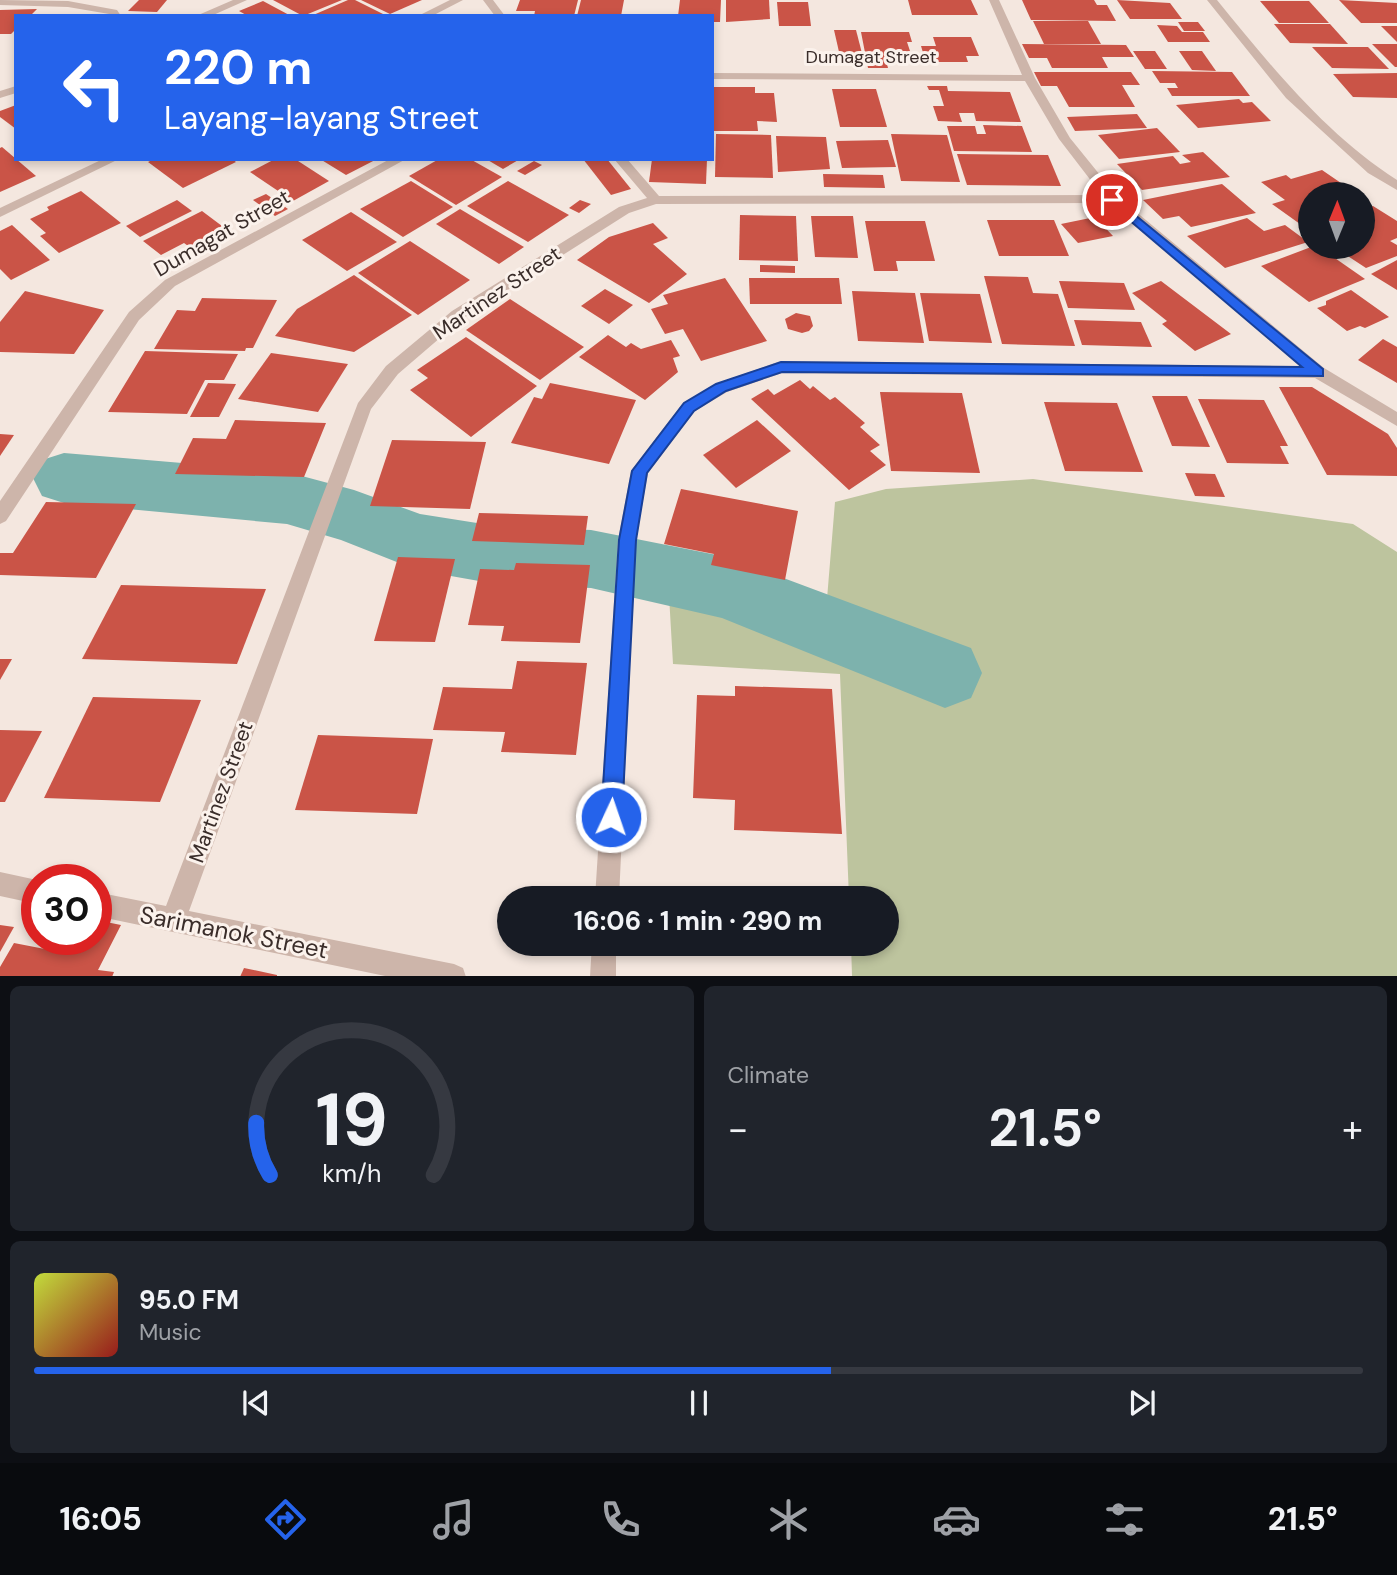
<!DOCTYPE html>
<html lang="en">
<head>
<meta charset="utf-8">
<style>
	:root { --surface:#171b24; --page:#20242c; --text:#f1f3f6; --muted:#9ea1a6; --line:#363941; --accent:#2563eb }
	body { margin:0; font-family:"DM Sans",sans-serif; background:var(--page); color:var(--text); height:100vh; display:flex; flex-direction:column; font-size:26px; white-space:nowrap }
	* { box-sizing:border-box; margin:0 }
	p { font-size:23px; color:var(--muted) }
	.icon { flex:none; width:38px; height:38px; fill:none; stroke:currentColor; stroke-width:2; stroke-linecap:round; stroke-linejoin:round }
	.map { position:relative; height:976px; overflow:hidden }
	.details { display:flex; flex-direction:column; gap:10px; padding:10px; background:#0d0f14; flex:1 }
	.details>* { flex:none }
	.guide { position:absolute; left:14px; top:14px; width:700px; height:147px; border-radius:0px; box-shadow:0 4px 10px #0003; background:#2563eb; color:#fff; overflow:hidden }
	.needle { width:46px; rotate:1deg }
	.fabs { position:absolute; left:1298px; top:182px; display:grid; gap:14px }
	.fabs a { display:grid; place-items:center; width:77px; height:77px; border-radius:50%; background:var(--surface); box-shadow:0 4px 10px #0003; font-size:35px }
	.speed { position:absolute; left:21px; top:864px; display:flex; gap:14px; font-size:35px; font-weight:700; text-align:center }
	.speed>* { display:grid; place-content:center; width:91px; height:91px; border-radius:50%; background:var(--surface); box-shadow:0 4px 10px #0003; line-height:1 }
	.speed .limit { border:10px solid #d22; background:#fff; color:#111 }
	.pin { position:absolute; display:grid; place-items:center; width:60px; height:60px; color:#fff; margin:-30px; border:4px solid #fff; border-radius:50%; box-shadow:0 2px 7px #0007 }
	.me { position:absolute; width:77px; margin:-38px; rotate:3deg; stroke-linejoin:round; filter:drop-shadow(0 0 5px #0008) }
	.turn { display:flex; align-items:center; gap:24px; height:147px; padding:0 35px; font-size:32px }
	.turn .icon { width:91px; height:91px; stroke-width:2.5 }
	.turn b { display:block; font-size:49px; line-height:60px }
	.big { font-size:52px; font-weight:700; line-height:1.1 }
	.details .widget { flex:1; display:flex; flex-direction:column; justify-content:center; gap:10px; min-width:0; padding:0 24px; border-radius:10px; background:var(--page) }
	.details .dial { align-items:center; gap:0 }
	.dial svg { height:182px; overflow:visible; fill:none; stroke:var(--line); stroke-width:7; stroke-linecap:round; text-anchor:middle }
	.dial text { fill:var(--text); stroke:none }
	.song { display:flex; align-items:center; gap:21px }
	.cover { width:84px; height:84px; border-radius:10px; background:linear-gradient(135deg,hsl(70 70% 55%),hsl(0 70% 35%)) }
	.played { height:7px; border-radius:4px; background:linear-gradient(90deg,var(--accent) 60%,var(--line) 60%) }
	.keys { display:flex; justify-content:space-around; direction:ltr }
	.heat { display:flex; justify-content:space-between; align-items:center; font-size:38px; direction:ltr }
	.details .tiles { flex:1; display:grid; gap:10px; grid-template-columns:1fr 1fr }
	.widget:last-child { grid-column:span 2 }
	.trip { position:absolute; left:497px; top:886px; width:402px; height:70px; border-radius:35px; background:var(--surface); box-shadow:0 4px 10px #0003; font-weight:700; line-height:70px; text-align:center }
	.tabs { display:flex; height:112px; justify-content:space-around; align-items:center; background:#090b0e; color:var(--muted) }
	.tabs .icon { width:49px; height:49px }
	.tabs .active { color:var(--accent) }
	.tabs b { font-size:32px; color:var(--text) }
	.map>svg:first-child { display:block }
</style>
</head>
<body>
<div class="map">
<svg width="1397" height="977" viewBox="0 0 1397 977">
	<rect width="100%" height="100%" fill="#f4e7df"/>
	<polygon fill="#bdc49e" points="1033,479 1353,524 1397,552 1397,976 852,976 851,943 887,943 887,898 849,898 840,674 673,664 667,561 827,599 835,502 886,489"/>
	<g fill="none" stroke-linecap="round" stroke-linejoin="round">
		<polygon fill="#7db2ad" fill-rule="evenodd" points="64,453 287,472 354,490 420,514 496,526 591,530 727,557 971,648 982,673 971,698 945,708 722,618 591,588 496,584 417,570 341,540 287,524 64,503 42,496 33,478 42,460"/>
	</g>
	<g fill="#ca5447">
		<polygon points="139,0 167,0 157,12 128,11"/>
		<polygon points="273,0 342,0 303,16"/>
		<polygon points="348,0 355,0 387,16 311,16"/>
		<polygon points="361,0 422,0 390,14"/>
		<polygon points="520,0 578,0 574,16 534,16 535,11 516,11"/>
		<polygon points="581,0 624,0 621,16 577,16"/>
		<polygon points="680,0 721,0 720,22 712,22 712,16 678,16"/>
		<polygon points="726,0 769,0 770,19 726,22"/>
		<polygon points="908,0 971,0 978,15 912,15"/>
		<polygon points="1022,0 1094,0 1097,5 1107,5 1116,21 1031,20"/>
		<polygon points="1117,0 1170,3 1182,19 1130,19"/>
		<polygon points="1339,0 1397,3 1397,23 1361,23"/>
		<polygon points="263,1 291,16 248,16 239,11"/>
		<polygon points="1260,1 1309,1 1329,23 1279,23"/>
		<polygon points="777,2 808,2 811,26 779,26"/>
		<polygon points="37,9 30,16 16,16 16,29 11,34 0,34 0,10"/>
		<polygon points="1033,21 1088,21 1101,44 1044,44"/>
		<polygon points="1178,22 1198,22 1205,31 1184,31"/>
		<polygon points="1274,24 1330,24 1348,44 1290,43"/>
		<polygon points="1157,25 1177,26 1182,32 1203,32 1210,42 1168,42"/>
		<polygon points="1381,26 1397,26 1397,42"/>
		<polygon points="834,30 856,30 865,65 842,65"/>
		<polygon points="861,32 909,32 912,42 907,42 911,54 890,54 892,60 886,60 888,68 868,68"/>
		<polygon points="933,37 971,37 979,56 966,56 968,62 935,62 933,56 924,56 921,46 936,46"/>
		<polygon points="1022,44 1126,45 1134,57 1102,57 1108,68 1052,68 1047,58 1029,58"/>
		<polygon points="1372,44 1397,44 1397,67 1395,67"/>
		<polygon points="1312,47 1368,47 1389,69 1332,68"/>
		<polygon points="1133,51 1155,51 1167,69 1145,69"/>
		<polygon points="1179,51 1202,51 1216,71 1192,70"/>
		<polygon points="1152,71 1232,72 1250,96 1172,96 1167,88 1178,88 1175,83 1160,83"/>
		<polygon points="1034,72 1131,72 1140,85 1122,85 1135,107 1069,107 1057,86 1041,86"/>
		<polygon points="1397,73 1397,98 1353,97 1333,74"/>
		<polygon points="927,86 947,86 948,91 1010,92 1021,122 976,121 974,113 959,113 962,122 938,121 933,106 944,106 939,90 929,90"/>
		<polygon points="712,87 755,87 755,93 774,93 777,122 757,121 758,131 712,131"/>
		<polygon points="832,89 876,89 887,127 840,127"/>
		<polygon points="1239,99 1243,103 1252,102 1271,121 1198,128 1176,105"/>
		<polygon points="16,105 16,129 0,117 0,111"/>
		<polygon points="1137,114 1147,128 1075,131 1067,117"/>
		<polygon points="983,125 1022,126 1032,152 954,151 947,126 975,126 977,134 986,134"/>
		<polygon points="1157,128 1180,152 1119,159 1098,135"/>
		<polygon points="716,134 771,135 773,178 715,177"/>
		<polygon points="891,134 947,135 960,182 901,181"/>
		<polygon points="776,136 826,137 830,169 778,172"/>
		<polygon points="888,140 896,167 842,168 836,141"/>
		<polygon points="2,147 36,176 0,192 0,148"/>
		<polygon points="1203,152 1230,177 1142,190 1117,164 1173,156 1180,164 1191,162 1182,155"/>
		<polygon points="957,154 1048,155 1061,186 967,185"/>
		<polygon points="154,159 232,159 236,162 183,188 148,162"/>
		<polygon points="275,159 295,159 329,181 293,201 250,172"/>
		<polygon points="320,159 377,159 346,175"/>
		<polygon points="439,159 470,159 502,177 456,205 409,176"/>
		<polygon points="486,159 520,159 503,169"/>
		<polygon points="583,159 607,159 631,189 611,195"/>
		<polygon points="652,159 707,159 706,184 649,182"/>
		<polygon points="534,161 542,165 525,175 517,171"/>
		<polygon points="1322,170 1357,194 1311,194 1311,221 1300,224 1272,204 1285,200 1261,182 1286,175 1291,179"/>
		<polygon points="823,174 883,175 885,188 824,187"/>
		<polygon points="411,181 453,207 403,237 360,209"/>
		<polygon points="508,181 569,215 528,242 467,206"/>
		<polygon points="1222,184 1256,213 1191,227 1179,216 1163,219 1143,200"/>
		<polygon points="81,191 121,223 59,253 40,236 46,233 30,219 49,210 47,207"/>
		<polygon points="266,194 288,209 275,216 253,200"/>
		<polygon points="177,200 192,211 140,237 126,226"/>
		<polygon points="580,200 591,204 579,213 569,208"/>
		<polygon points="1373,206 1397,221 1397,238 1390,241 1397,245 1397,256 1366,268 1334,247 1363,247 1363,209"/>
		<polygon points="460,209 524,247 499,264 436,224"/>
		<polygon points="202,211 230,232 195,251 184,243 161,255 143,241"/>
		<polygon points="351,212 397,242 347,271 302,240"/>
		<polygon points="740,215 796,216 798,261 739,260"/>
		<polygon points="811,216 853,216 858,258 815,257"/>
		<polygon points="1095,217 1113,236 1078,243 1061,224"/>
		<polygon points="1247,218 1264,231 1285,225 1308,242 1225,268 1187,236"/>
		<polygon points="987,220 1054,220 1069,256 999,256"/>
		<polygon points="865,221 925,221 935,261 896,261 898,271 874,271"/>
		<polygon points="653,223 668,238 653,244 687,274 649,303 577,260 609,237"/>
		<polygon points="12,225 50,260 11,280 0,269 0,231"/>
		<polygon points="410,241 470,280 418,315 358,273"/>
		<polygon points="1311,247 1319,247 1365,279 1309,302 1261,266"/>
		<polygon points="1397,260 1397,290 1371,274"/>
		<polygon points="760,265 795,266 795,273 760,272"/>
		<polygon points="354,275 412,315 354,352 275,336 297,309"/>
		<polygon points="984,276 1028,277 1033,293 1058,294 1075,346 1002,344"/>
		<polygon points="725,278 767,341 701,361 683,329 665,334 651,309 668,304 663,295"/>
		<polygon points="749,278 839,278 842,304 750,304"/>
		<polygon points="1059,281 1124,283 1135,310 1068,308"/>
		<polygon points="1161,281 1231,334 1195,351 1162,324 1167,321 1132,293"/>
		<polygon points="605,289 633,305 609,324 581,306"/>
		<polygon points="1351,290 1389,317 1365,328 1360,326 1347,331 1317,308 1326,305 1326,301"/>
		<polygon points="25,291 104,310 74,354 0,352 0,322"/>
		<polygon points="852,291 915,293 924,343 858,341"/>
		<polygon points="920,293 980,294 992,343 929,341"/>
		<polygon points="202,298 277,300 253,348 246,348 245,351 154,349 177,310 195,311"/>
		<polygon points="510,299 584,347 540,380 466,330"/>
		<polygon points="796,313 810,316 813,326 809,331 802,333 788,329 785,319"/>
		<polygon points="1074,320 1141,322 1152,347 1082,345"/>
		<polygon points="608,335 626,347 631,343 641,349 671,340 680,356 673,358 678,372 645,400 579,357"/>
		<polygon points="466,337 537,386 471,437 410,390 428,378 417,370"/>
		<polygon points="1383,339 1397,347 1397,383 1358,360"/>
		<polygon points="145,351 238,354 224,380 205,380 187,414 108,412"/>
		<polygon points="271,353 348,364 318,412 238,399"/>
		<polygon points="800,380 810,389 813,386 830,400 835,397 865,423 860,427 880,445 870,451 886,465 849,490 751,399 768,389 774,395"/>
		<polygon points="208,383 236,384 219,417 190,417"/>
		<polygon points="550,383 636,400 609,464 511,443 534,397 542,399"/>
		<polygon points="1279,387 1312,387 1388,434 1397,448 1397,476 1327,475"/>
		<polygon points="880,392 962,393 980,473 891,471"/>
		<polygon points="1152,396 1187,396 1210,447 1172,446"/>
		<polygon points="1198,399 1264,400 1288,446 1280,446 1289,464 1227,463"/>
		<polygon points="1044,402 1117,403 1143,472 1065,471"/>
		<polygon points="235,420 326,423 304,477 175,474 193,438 226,439"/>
		<polygon points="757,420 791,451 736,488 703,455"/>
		<polygon points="0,434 14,435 0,456"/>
		<polygon points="392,440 486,442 470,509 370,506"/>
		<polygon points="1185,473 1215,474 1225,497 1195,496"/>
		<polygon points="681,489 798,511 785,580 711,565 714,554 664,544"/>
		<polygon points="46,502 136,504 96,578 0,575 0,553 13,553"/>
		<polygon points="479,513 588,516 584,545 472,541"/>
		<polygon points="398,557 455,559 435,642 374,641"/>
		<polygon points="516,563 590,565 580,643 501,641 504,626 468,625 480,569 514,570"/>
		<polygon points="121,585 266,589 237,664 82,659"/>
		<polygon points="0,659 12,659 0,680"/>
		<polygon points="517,661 587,663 576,755 501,752 505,732 433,730 443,687 512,689"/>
		<polygon points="735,686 832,689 842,834 734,830 735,800 693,798 697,695 735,696"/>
		<polygon points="93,697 201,700 160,802 44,798"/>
		<polygon points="0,730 42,731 5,802 0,802"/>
		<polygon points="318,735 433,739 417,814 295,810"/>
		<polygon points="96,920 121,925 98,970 114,972 112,977 0,977 0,967 14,943 50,950 56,940 96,940"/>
		<polygon points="0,925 14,927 0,952"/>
		<polygon points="244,968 277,975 277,977 240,977"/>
	</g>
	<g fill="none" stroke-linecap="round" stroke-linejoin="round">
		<g fill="#cdb5aa" fill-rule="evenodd">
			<polygon points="0,0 68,1 117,10 121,16 68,7 0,5"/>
			<polygon points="233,0 247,0 211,16 196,16"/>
			<polygon points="450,0 463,0 432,16 418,16"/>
			<polygon points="483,0 493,0 505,16 495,16"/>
			<polygon points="989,0 999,0 1035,78 1070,138 1117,196 1324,368 1397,412 1397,426 1315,378 782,373 727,392 695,411 648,473 636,540 619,898 595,898 618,540 631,471 683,403 715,384 781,361 1301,366 1109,203 656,204 629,213 462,319 398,374 371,409 189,911 454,964 463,968 466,977 390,977 96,916 96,892 166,906 358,403 386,366 452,311 619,207 647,198 614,159 627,159 659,196 1102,195 1059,139 1025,81 712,79 712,73 1022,75"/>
			<path d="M1207 0H1217C1271 66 1325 134 1397 180V190L1368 173 1286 98Z"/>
			<polygon points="16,86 16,93 0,98 0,91"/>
			<polygon points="103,159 119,159 0,217 0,208"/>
			<polygon points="390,159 406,159 175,286 139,320 6,521 0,524 0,501 129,312 165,280"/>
			<polygon points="0,872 37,880 37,904 0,896"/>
			<polygon points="592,943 616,943 616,977 590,977"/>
		</g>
	</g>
	<polygon fill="#2563eb" stroke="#184099" stroke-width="2" points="1112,196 1323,369 1323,376 782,372 726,391 694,411 647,473 636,540 622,817 619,824 611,827 604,824 601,817 619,540 632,471 684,403 716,384 781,362 1302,367 1108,202 1106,200"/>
	<g text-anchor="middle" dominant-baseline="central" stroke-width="6" stroke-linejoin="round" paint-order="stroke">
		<g font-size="18" fill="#3a2d2a" stroke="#fbf2ec">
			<text x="871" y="57">Dumagat Street</text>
		</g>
		<g font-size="21" fill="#3a2d2a" stroke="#fbf2ec">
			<text transform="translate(222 233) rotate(-30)">Dumagat Street</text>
			<text transform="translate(497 293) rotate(-34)">Martinez Street</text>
			<text transform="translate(221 792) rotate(-70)">Martinez Street</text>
		</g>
		<g font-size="24" fill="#3a2d2a" stroke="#fbf2ec">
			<text transform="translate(234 932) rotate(11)">Sarimanok Street</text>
		</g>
	</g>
</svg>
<div class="fabs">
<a><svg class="needle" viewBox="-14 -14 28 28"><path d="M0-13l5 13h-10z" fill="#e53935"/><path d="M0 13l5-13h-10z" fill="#9ea1a6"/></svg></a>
</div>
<div class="speed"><div class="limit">30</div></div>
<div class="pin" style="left:1112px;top:200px;background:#d93025"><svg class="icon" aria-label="arrive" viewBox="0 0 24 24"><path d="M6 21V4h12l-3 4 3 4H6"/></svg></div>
<svg class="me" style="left:611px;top:817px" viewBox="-20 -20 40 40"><circle r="17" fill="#2563eb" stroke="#fff" stroke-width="3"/><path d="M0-11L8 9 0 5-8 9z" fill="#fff"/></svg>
<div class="trip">16:06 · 1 min · 290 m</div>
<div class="guide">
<div class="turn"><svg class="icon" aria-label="left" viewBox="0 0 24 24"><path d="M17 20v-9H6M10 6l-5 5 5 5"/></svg><div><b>220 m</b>Layang-layang Street</div></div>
</div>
</div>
<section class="details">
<div class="tiles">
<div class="widget dial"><svg viewBox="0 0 100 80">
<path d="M14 69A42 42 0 1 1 86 69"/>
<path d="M14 69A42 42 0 0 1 8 46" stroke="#2563eb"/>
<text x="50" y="56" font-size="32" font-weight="700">19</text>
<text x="50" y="72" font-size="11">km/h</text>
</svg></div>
<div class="widget"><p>Climate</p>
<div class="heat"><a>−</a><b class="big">21.5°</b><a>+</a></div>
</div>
<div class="widget">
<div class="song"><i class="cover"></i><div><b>95.0 FM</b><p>Music</p></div></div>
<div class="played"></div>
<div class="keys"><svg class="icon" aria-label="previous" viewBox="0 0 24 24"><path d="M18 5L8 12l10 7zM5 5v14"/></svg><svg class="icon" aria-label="pause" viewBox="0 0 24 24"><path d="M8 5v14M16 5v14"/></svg><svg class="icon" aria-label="next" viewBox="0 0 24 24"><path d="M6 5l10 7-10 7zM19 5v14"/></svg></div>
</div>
</div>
</section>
<nav class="tabs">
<b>16:05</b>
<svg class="icon active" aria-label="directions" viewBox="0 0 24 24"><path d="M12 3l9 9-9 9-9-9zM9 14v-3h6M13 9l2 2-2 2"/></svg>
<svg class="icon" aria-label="music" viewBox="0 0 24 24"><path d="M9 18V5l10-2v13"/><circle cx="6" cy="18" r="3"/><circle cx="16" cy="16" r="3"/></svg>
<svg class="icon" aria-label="phone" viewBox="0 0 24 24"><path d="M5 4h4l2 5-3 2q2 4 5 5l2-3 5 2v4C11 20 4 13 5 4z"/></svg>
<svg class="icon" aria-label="climate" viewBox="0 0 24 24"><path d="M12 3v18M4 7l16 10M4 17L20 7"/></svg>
<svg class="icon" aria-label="car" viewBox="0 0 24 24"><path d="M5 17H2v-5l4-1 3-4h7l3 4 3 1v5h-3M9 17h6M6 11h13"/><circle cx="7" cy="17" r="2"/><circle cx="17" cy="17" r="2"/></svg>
<svg class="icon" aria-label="filters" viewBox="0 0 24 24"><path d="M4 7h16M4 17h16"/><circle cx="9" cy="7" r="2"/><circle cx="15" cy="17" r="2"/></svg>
<b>21.5°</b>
</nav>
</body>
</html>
